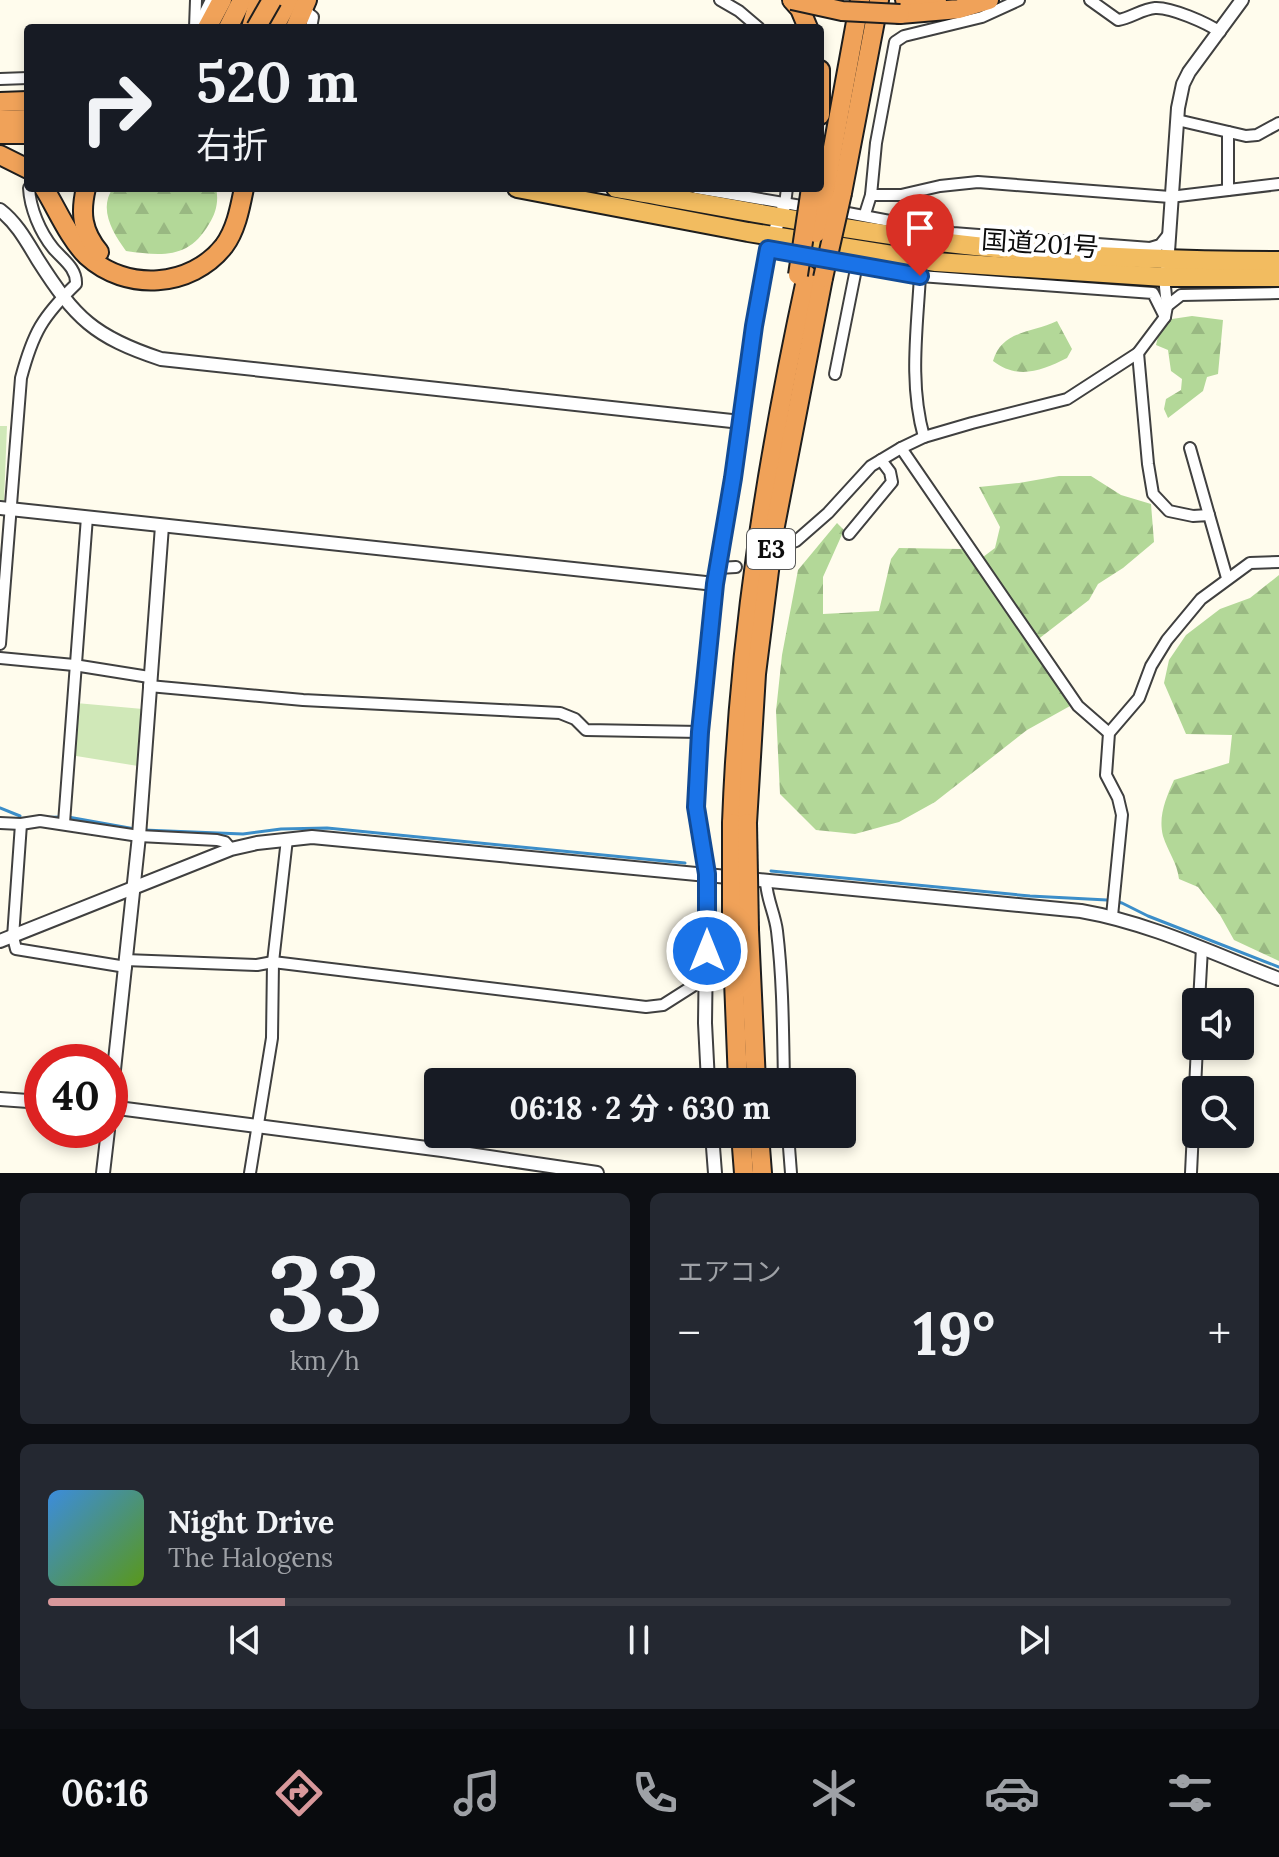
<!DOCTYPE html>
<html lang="ja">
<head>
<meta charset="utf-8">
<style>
	:root { --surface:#171b24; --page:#242831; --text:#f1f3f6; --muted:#9ea1a6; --line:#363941; --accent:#d8989b }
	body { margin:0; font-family:Lora,"Noto Sans JP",serif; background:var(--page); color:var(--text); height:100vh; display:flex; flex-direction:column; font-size:30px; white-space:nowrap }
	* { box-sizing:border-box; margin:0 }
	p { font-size:26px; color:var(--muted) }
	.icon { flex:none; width:44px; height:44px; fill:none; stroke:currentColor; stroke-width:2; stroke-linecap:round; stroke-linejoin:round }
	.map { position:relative; height:1173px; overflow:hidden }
	.panel { display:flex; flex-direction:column; gap:20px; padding:20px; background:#0d0f14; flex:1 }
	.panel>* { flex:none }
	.hud { position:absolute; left:24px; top:24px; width:800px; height:168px; border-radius:8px; box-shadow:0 4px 12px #0003; background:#171b24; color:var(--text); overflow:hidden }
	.fabs { position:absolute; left:1182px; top:988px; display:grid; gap:16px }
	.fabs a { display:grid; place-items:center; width:72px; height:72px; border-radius:8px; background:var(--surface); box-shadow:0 4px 12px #0003; font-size:40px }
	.speed { position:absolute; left:24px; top:1044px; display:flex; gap:16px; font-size:40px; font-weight:700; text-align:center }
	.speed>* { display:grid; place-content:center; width:104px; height:104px; border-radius:50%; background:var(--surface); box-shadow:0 4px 12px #0003; line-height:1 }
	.speed .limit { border:12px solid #d22; background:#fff; color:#111 }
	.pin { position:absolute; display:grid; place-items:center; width:68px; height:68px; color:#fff; margin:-82px -34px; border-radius:50% 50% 50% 0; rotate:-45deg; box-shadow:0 0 8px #0007 }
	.pin .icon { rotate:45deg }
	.me { position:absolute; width:88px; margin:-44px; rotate:0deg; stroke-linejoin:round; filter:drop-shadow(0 0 6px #0008) }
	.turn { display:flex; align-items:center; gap:28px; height:168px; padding:0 40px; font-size:36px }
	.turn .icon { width:104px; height:104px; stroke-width:2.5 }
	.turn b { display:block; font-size:56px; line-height:68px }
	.big { font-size:60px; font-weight:700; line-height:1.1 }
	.panel .tile { flex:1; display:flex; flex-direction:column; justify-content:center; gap:12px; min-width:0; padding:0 28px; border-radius:12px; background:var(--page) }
	.panel .dial { align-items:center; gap:0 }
	.dial b { font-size:104px; line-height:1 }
	.song { display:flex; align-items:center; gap:24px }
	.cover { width:96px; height:96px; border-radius:12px; background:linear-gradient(135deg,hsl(210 70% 55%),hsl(90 70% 35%)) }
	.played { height:8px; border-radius:4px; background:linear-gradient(90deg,var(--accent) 20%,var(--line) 20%) }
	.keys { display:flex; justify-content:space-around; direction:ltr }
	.heat { display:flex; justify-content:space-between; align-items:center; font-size:44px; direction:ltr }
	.panel .tiles { flex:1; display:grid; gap:20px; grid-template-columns:1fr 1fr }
	.tile:last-child { grid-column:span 2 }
	.trip { position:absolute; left:424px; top:1068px; width:432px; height:80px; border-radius:8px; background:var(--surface); box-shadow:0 4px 12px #0003; font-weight:700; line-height:80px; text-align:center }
	.dock { display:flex; height:128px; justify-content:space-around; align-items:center; background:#090b0e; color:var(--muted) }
	.dock .icon { width:56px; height:56px }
	.dock .on { color:var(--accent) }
	.dock b { font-size:36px; color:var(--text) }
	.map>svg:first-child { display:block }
</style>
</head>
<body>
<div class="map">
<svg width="1279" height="1173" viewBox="0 0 1279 1173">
	<defs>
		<pattern id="forest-firs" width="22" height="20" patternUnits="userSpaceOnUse" patternTransform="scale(2)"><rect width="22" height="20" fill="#b3d898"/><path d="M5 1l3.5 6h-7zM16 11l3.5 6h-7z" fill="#99b882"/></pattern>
	</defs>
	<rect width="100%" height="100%" fill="#fffced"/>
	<g fill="url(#forest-firs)">
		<path d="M113 188H216C219 201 216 213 209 224 189 259 162 256 126 251 113 233 98 209 113 188Z"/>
		<polygon points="1192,316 1223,320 1218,374 1207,377 1203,391 1168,418 1164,409 1166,399 1181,390 1182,379 1171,371 1168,350 1156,345 1159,333 1172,319"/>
		<path d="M1057 321 1072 349 1067 358C1041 371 1018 380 993 361 1002 330 1032 333 1057 321Z"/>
		<polygon points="1059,476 1091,476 1121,495 1151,504 1154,542 1123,568 1098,584 1089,600 1032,644 1070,706 1027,730 935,802 899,822 855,834 816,830 780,794 776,711 782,655 798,570 837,523 844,530 823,577 823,614 879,611 891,559 899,548 962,549 979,560 995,548 1000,527 979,487 1019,483"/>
		<path d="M1279 575V961L1234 940 1220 915 1198 887 1179 879C1177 862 1168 852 1163 836 1158 816 1166 798 1174 780L1229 763 1232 735 1186 734 1164 683 1169 660 1186 635 1220 609 1250 598Z"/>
	</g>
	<g fill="#d0e8b8">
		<polygon points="0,426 7,426 4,501 0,500"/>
		<polygon points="76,703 143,709 138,766 70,755"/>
	</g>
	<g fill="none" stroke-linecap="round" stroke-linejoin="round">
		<g stroke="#3c8ec9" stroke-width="3">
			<polyline points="0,808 20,816"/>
			<polyline points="68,817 135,829"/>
			<polyline points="4,819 60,817"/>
			<polyline points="143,830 243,834 281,829 327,828 685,863"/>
			<polyline points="771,871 1030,896 1107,900 1122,903 1148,916 1279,967"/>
		</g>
		<defs>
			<g id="minor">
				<polyline points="720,0 739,11 759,28"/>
				<path d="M1090 0 1118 20C1131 18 1142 9 1155 8 1171 7 1207 23 1220 32"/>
				<polyline points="308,13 313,17 311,28"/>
				<polyline points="195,28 196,0"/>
				<polyline points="197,28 211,0"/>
				<polyline points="0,79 28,78"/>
				<polyline points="1177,120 1246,136 1257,135 1279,123"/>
				<polyline points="1228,132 1228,190"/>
				<polyline points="696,188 813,208"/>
				<polyline points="871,195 901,195 940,186 978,182 1170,197 1279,184"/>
				<polyline points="785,204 787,188"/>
				<polyline points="837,211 953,233 1150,248 1160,245 1168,235"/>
				<polyline points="865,214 871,195 876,143 895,42 904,36 982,17 1019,0"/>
				<polyline points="768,249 920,276 1153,293 1165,317"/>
				<path d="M920 276C917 330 909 384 924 437"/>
				<polyline points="1167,306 1181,295 1279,293"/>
				<polyline points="1138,353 1148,464 1153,494 1169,511 1193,516 1209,515 1227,578"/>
				<polyline points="835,374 857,264"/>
				<polyline points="901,448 1078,706 1109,733"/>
				<polyline points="1190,448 1209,515"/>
				<polyline points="849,534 892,482 890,472 881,460"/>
				<polyline points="788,544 796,541 828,513 871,466 901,448 924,437 972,423 1067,399 1138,353 1165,317 1167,306 1164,277"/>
				<polyline points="718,568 736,567"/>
				<path d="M0 644 21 378C33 333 42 317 76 284 77 268 62 259 53 248 40 232 30 208 29 188"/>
				<polyline points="0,658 74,665 149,677"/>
				<polyline points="149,686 303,700 560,713 575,719 586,730 700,732"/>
				<polyline points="0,823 21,824 40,821 139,836 217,840 225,842 231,849"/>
				<polyline points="64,823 87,517"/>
				<polyline points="21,824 13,937 16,949 126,967"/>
				<path d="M766 882C767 900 775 914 777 931 783 981 783 1032 784 1082"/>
				<polyline points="1112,916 1122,815 1118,798 1106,775 1109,733 1139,698 1151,666 1167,640 1201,599 1250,563 1279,562"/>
				<polyline points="125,960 257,965 273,962 646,1007 663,1005 707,977"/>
				<polyline points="1199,1002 1202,948"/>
				<polyline points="788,1134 791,1173"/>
				<polyline points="250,1173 272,1038 273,962 287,839"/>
				<polyline points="1191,1173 1197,1046"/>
			</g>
			<g id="tertiary">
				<path d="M0 210C17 223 27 242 38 260 75 318 94 337 161 359L741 422"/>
				<polyline points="1167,266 1178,108 1183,84 1189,72 1242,0"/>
				<polyline points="0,508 715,584"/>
				<path d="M0 941 231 849 257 843 312 837 1081 911C1150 923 1214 954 1279 979"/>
				<polyline points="708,1082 705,1023 707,874 696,807 700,732 715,584 733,478 754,326 768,249 785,204"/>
				<polyline points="0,1099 42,1102"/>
				<polyline points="110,1107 139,836 162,526"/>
				<polyline points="110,1107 442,1150 597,1173"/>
				<polyline points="712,1134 715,1173"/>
				<polyline points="103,1173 108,1130"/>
			</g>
			<g id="trunk">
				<polyline points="517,188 748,232 936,262 1164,277 1279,277"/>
				<path d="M616 188C723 207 832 228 940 242 1053 256 1165 261 1279 261"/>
			</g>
			<g id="motorway">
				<polyline points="792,0 800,9 808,28"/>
				<polyline points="905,0 937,2"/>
				<polyline points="900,14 959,9 989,0"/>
				<polyline points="207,28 222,0"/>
				<polyline points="228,28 242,0"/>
				<polyline points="251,28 259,0"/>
				<polyline points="274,28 289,0"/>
				<polyline points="295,28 307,0"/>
				<polyline points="820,70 820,115"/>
				<polyline points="0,102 28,101"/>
				<polyline points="0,120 28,119"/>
				<polyline points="0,134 28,134"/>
				<polyline points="0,155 28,169"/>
				<path d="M44 188C57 209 69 238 87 256 126 292 191 288 224 246 236 230 240 208 244 188"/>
				<path d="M86 188C80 213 82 231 99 252"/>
				<polyline points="825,191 860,0"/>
				<polyline points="842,193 879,0"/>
				<path d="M732 823C739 635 767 459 807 275"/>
				<polyline points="747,823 756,674 774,531 823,278"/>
				<polyline points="732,929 738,1082"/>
				<polyline points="749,930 756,1082"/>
				<polyline points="741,1134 744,1173"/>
				<polyline points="759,1134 762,1173"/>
			</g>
		</defs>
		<use href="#minor" stroke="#404040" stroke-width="14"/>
		<use href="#tertiary" stroke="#404040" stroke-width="16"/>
		<use href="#trunk" stroke="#1e1e1e" stroke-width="22"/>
		<use href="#motorway" stroke="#1e1e1e" stroke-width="22"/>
		<use href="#minor" stroke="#fff" stroke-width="10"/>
		<use href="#tertiary" stroke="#fff" stroke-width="12"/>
		<use href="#trunk" stroke="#f2bc60" stroke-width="18"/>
		<use href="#motorway" stroke="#f0a259" stroke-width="18"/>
		<defs>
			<g id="motorway-bridge">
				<polyline points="792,0 842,11 900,14"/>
				<polyline points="256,28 272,0"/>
				<polyline points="816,233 825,191"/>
				<polyline points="798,275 811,188"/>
				<polyline points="823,278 842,193"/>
				<polyline points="732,823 732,929"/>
				<polyline points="747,823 749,930"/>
			</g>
		</defs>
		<use href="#motorway-bridge" stroke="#1e1e1e" stroke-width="22" stroke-linecap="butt"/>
		<use href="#motorway-bridge" stroke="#f0a259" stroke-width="18"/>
	</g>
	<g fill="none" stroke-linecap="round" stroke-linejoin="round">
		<defs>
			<polyline id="route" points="707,951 707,874 696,807 700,732 715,584 733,478 754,326 768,249 920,276"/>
		</defs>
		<use href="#route" stroke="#114b97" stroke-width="20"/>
		<use href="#route" stroke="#1a73e8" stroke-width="14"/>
	</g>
	<g text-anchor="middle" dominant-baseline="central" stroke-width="8" stroke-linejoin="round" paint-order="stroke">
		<rect fill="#fff" stroke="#565656" stroke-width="2" x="747" y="529" width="48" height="40" rx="6"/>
		<g font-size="24" font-weight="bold" fill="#0d0d0d">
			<text x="771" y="549">E3</text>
		</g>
		<g font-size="26" fill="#0d0d0d" stroke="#fff">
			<text transform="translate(1040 243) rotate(4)">国道201号</text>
		</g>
	</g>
</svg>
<div class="fabs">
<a><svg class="icon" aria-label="sound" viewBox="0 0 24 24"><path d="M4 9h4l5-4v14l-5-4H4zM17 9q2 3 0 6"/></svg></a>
<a><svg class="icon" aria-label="search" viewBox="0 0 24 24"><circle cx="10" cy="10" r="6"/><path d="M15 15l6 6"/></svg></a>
</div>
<div class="speed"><div class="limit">40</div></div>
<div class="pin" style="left:920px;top:276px;background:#d93025"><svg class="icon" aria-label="arrive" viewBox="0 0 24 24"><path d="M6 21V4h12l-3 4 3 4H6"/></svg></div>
<svg class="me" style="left:707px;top:951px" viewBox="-20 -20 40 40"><circle r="17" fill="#1a73e8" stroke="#fff" stroke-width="3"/><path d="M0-11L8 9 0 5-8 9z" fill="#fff"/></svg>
<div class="trip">06:18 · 2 分 · 630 m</div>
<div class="hud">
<div class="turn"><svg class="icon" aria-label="right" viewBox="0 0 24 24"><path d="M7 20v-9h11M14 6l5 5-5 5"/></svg><div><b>520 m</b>右折</div></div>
</div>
</div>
<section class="panel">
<div class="tiles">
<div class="tile dial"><b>33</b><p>km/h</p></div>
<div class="tile"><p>エアコン</p>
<div class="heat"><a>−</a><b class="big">19°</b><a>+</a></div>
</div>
<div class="tile">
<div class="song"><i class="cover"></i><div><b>Night Drive</b><p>The Halogens</p></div></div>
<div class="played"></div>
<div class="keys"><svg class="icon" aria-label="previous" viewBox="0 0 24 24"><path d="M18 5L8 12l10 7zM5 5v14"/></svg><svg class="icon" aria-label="pause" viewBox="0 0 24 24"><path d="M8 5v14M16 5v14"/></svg><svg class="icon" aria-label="next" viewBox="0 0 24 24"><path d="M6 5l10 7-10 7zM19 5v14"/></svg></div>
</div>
</div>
</section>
<nav class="dock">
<b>06:16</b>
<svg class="icon on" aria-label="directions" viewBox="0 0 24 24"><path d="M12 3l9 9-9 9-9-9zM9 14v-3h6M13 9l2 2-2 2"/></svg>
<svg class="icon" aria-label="music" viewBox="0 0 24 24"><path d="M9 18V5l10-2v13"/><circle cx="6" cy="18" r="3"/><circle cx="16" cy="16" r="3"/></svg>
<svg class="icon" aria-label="phone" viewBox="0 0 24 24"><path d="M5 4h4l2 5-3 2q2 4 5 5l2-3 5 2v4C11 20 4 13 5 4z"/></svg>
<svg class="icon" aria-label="climate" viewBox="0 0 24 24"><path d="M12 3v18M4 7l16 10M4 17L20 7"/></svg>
<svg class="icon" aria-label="car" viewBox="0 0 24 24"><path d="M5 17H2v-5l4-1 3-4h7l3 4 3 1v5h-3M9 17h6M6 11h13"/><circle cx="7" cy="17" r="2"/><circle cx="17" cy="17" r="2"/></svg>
<svg class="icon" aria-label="filters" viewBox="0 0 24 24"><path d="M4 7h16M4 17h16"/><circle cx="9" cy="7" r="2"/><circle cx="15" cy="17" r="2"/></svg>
</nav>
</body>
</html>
